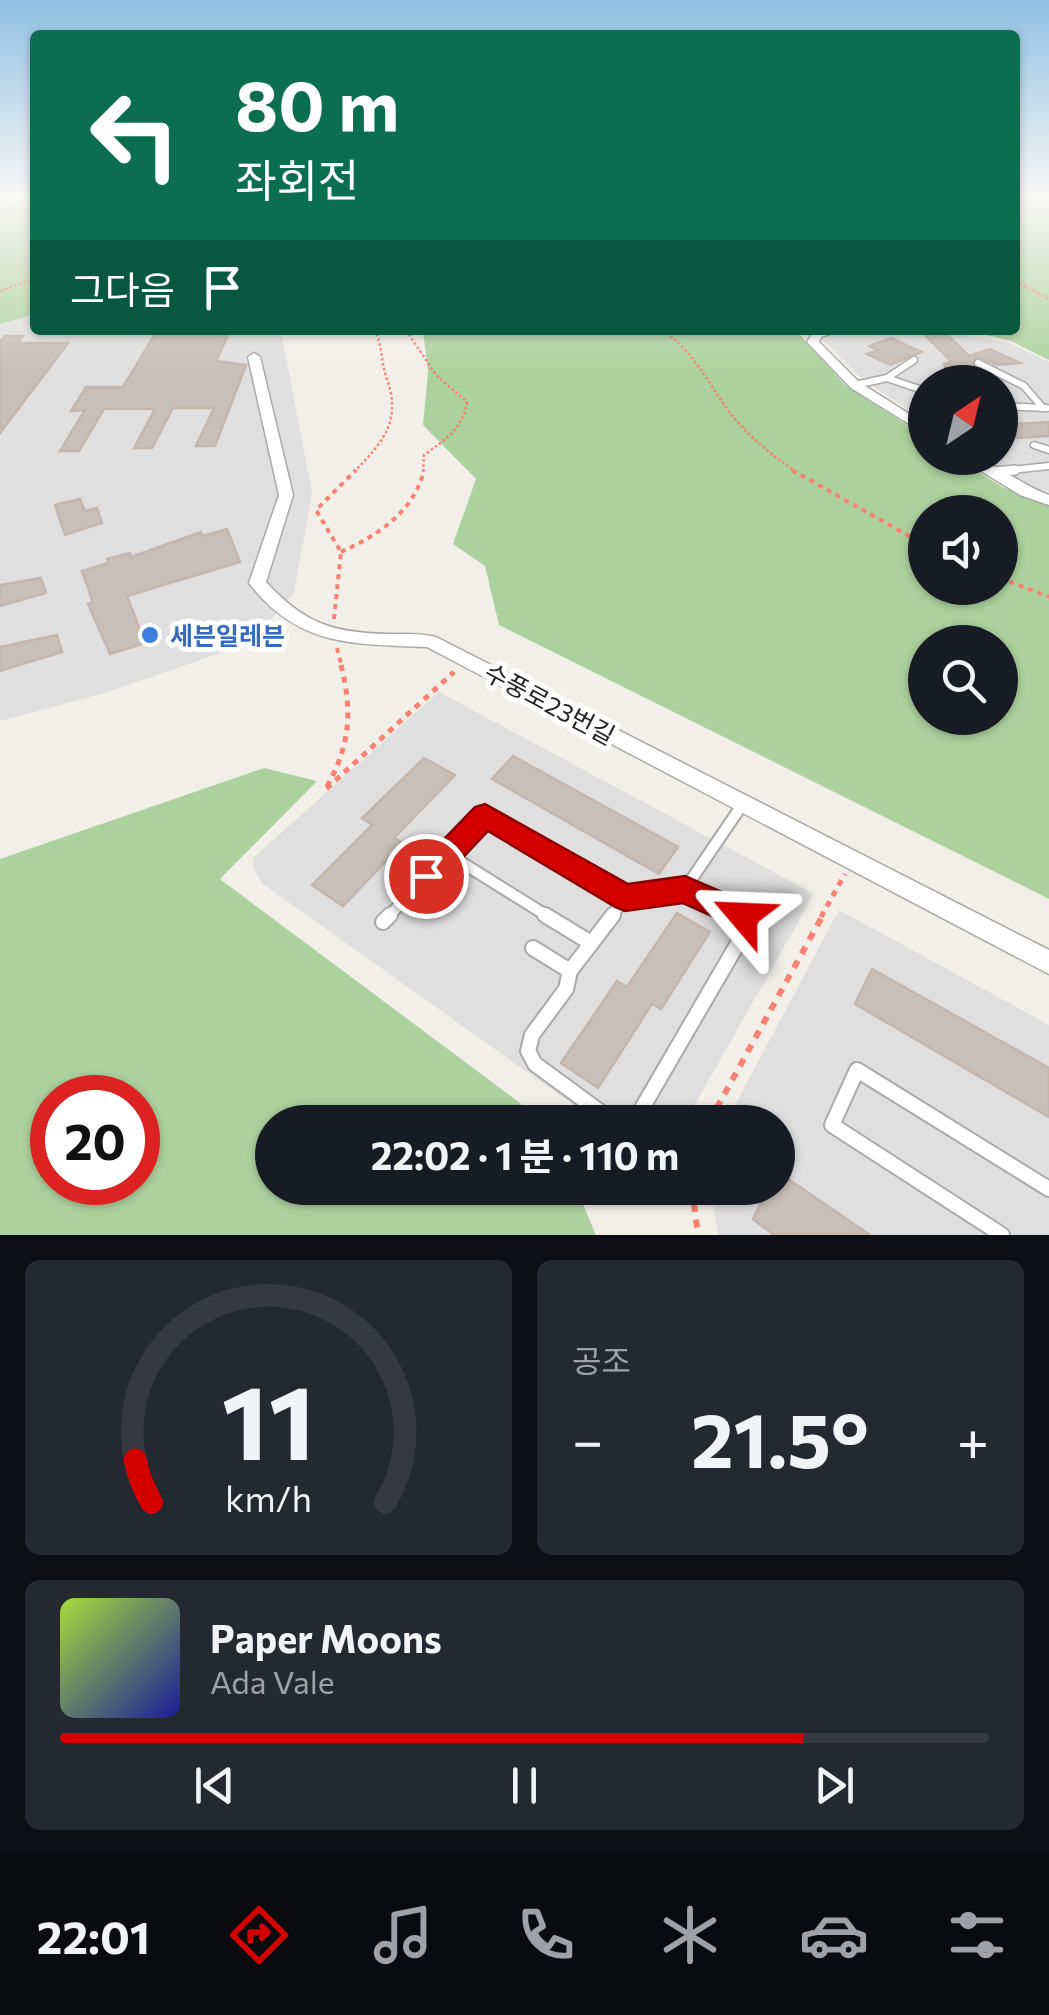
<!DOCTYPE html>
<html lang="ko">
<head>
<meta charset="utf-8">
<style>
	:root { --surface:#171b24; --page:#242831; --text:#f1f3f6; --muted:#9ea1a6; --line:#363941; --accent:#d40000 }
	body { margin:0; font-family:Commissioner,"Noto Sans KR",sans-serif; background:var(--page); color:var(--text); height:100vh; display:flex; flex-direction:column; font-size:38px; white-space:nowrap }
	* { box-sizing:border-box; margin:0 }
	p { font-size:32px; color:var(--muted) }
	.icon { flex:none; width:55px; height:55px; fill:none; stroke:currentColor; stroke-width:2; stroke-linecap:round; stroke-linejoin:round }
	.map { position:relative; height:1235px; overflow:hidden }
	.side { display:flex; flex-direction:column; gap:25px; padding:25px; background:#0d0f14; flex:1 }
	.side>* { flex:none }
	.guide { position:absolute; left:30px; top:30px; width:990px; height:305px; border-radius:10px; box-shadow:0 2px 8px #0004; background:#0b6e4f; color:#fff; overflow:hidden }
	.needle { width:65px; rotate:35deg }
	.buttons { position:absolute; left:908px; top:365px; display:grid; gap:20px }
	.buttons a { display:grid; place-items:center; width:110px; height:110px; border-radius:50%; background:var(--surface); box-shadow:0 2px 8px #0004; font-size:50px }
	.speed { position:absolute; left:30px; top:1075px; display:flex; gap:20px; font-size:50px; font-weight:700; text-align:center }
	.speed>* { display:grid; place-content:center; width:130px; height:130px; border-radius:50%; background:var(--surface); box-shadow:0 2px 8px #0004; line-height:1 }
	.speed .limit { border:15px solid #d22; background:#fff; color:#111 }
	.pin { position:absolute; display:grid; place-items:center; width:85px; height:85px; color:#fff; margin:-42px; border:5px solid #fff; border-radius:50%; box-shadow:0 2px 10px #0007 }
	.me { position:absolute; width:110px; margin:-55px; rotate:296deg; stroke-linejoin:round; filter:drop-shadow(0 0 8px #0008) }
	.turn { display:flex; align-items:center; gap:35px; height:210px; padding:0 40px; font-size:45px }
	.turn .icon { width:130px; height:130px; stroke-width:2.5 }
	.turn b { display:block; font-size:70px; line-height:85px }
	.then { display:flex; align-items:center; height:95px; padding:0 40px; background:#0003; gap:20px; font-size:38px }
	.big { font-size:75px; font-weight:700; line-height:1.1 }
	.side .tile { flex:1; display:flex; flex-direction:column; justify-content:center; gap:15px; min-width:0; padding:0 35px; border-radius:15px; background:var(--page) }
	.side .dial { align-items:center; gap:0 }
	.dial svg { height:260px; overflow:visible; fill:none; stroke:var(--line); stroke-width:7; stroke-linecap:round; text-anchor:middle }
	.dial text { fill:var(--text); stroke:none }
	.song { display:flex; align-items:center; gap:30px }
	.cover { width:120px; height:120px; border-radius:15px; background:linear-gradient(135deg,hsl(80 70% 55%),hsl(240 70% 35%)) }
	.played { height:10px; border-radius:5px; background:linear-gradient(90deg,var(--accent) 80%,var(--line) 80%) }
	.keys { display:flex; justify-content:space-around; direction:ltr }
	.heat { display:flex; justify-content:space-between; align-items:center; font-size:55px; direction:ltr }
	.side .tiles { flex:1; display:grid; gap:25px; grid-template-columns:1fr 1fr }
	.tile:last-child { grid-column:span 2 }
	.trip { position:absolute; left:255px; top:1105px; width:540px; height:100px; border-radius:50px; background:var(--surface); box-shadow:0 2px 8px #0004; font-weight:700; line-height:100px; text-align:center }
	.tabs { display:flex; height:160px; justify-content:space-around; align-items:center; background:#090b0e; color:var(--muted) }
	.tabs .icon { width:70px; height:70px }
	.tabs .active { color:var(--accent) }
	.tabs b { font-size:45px; color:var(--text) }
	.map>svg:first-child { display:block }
</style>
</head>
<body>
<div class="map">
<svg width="1049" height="1235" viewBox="0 0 1049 1235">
	<rect width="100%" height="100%" fill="#f2efe9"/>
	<g fill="#e0dfdf">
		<polygon points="35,314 35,330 274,330 282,337 312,492 294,593 250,643 101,694 0,721 0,324"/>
		<polygon points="813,330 962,330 969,336 1007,342 1049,362 1049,493 1025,485 981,458 1000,458 1000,382 925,382 925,421 862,379"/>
		<polygon points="439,692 814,894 685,1122 597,1122 263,884 254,869 253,858"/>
		<polygon points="839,910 1049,1025 1049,1235 718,1235 710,1188 778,1188 778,1122 726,1122"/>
	</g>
	<g fill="#add19e" fill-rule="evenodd">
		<polygon points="0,199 35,199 35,314 0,324"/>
		<polygon points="1015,199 1049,199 1049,360 1011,341 966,330 1015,330"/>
		<path d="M423 330H777L800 335 845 385 925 437V458H956L1004 488 1049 503V899L499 625 485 566 453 544 476 479 423 425 428 372ZM925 512H1000V588H925ZM925 642H1000V718H925Z"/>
		<path d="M264 768 317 781 220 879 520 1103 533 1122H272V1188H576L596 1235H0V859ZM52 1098H138V1182H52Z"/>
	</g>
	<g fill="#c7bfb8" stroke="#c4b6ab" stroke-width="2.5">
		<polygon points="920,330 942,330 969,356 990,349 1020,363 997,365 977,356 973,367 946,370 944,364 952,362"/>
		<polygon points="212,331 229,333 216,361 246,365 215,446 196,446 214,408 173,408 152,448 134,448 155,409 104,409 79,451 60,451 85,410 71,411 86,387 123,387 155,334"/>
		<polygon points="5,336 23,336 17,343 68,343 0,433 0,341"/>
		<polygon points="891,338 921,352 890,365 867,354 878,350 869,346"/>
		<polygon points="1049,422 1049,436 1000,439 1000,425"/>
		<polygon points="80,499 85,511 97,508 102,523 65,535 55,505"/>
		<polygon points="227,529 240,562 127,596 145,643 110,654 88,604 93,602 82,571 108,563 107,559 130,553 131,557 201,532 203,536"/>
		<polygon points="41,578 46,593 0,606 0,585"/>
		<polygon points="57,635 62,652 0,671 0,647"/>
		<polygon points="513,756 678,847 659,874 492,779"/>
		<polygon points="424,758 455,775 394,838 403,843 343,906 312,885 372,825 362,818"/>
		<polygon points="677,913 710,932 661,1009 652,1004 598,1088 561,1063 617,981 627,987"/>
		<polygon points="872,969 1049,1068 1049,1117 855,1004"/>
		<polygon points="778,1172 870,1235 774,1235 753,1219 768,1188 778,1188"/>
	</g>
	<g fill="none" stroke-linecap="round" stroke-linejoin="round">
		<defs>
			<g id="lane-far3">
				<polyline points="978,363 1024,386 1043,408"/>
				<polyline points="887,378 925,391"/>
				<polyline points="855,385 887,378 914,360"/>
				<polyline points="1000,406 1047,408"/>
				<polyline points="1034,445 1049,450"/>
				<polyline points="993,472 1049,466"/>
			</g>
			<polyline id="lane-far2" points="993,472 1015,470"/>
			<g id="lane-far1">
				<polyline points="448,854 549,917"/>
				<polyline points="685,889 742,805"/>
				<polyline points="388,917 485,815 625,898"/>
				<path d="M611 917 625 898C663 892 713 884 741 917"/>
			</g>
			<g id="lane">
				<polyline points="545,915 591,943"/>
				<polyline points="613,915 570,971 566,989 532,1035 528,1051 535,1064 614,1122"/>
				<polyline points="383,922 390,915"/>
				<polyline points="533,948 570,971"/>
				<polyline points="634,1122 748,926 740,915"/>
				<polyline points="1002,1235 832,1125 857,1070 1049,1189"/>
			</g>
			<g id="street">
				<polygon points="823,330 842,330 821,337 819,342 859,382 925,424 925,434 851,388 807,342 813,333"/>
				<path d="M254 353 260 357 293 495 266 582C304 623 332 633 388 634 404 634 421 633 436 637L1049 950V974L427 647C353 644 298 647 249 583L279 495 248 357Z"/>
				<path d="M960 458C991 456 1019 485 1049 495V505L1020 495Z"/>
			</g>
		</defs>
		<use href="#lane-far3" stroke="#a9a9a9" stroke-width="9"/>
		<use href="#lane-far2" stroke="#a9a9a9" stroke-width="12"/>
		<use href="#lane-far1" stroke="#a9a9a9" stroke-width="14"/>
		<use href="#lane" stroke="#a9a9a9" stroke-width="18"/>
		<use href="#street" stroke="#a9a9a9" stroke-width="3"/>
		<g stroke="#fa8072" stroke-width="2.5" stroke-dasharray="2.5 2.5" stroke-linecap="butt">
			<polyline points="0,214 27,199"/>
			<polyline points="1015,281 1049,299"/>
			<polyline points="0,291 35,279"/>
			<path d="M406 330 436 375 467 402C462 430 446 439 424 455L423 472"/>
			<path d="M662 330C696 353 707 383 731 414 749 437 772 455 796 472"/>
			<path d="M354 472C385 440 402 420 386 376 381 361 382 345 375 330"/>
		</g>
		<g stroke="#fa8072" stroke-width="4" stroke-dasharray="5 5" stroke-linecap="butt">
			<polyline points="792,470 925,545"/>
			<path d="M341 552C378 535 414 512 424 470"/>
			<polyline points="1000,578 1049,597"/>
			<polyline points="334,619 341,552 316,510 356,470"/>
			<polyline points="337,648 342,667"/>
		</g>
		<g stroke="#fa8072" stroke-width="5" stroke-dasharray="6 6" stroke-linecap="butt">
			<path d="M341 665C353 713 350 747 325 790L454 672"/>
			<polyline points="821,917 845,874"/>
		</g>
		<g stroke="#fa8072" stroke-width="6" stroke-dasharray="8 8" stroke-linecap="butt">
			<polyline points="709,1122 823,915"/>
			<polyline points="692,1188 698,1235"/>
		</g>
		<use href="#lane-far3" stroke="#fff" stroke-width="6"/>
		<use href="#lane-far2" stroke="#fff" stroke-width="9"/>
		<use href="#lane-far1" stroke="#fff" stroke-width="10"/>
		<use href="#lane" stroke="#fff" stroke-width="14"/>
		<use href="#street" fill="#fff" fill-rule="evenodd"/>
	</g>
	<linearGradient id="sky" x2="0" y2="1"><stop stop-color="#8fc0e4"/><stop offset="0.53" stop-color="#f9f8f5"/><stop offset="1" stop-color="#f9f8f5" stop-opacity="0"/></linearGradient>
	<rect width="1049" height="372" fill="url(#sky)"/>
	<polygon fill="#d40000" stroke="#8a0000" stroke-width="2.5" points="485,804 628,884 685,876 754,906 759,916 754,926 743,930 683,903 625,911 615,907 488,831 437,885 426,889 416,885 412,876 416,868 475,807"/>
	<circle fill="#3f7fe0" stroke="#fff" stroke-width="4" cx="150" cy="635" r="10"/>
	<g text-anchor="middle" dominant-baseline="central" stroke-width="10" stroke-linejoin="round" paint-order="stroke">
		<g font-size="25" font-weight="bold" fill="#366cbe" stroke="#fff" text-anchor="start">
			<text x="170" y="635">세븐일레븐</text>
		</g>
		<g font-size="25" fill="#222" stroke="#fff">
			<text transform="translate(550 703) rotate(28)">수풍로23번길</text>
		</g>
	</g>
</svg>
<div class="buttons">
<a><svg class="needle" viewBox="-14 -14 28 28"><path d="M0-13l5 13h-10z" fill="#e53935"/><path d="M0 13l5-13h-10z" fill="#9ea1a6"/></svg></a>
<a><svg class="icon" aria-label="sound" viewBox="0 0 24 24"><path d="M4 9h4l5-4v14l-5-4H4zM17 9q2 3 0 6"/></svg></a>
<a><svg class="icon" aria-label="search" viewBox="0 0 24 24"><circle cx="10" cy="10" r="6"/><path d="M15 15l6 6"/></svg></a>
</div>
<div class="speed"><div class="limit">20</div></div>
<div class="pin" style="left:426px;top:876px;background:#d93025"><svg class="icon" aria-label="arrive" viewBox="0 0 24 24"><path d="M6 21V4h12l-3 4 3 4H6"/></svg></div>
<svg class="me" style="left:743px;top:916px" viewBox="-20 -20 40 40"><path d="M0-17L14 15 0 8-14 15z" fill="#d40000" stroke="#fff" stroke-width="4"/></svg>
<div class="trip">22:02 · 1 분 · 110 m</div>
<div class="guide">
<div class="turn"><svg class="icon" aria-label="left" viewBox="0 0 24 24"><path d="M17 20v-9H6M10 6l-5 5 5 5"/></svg><div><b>80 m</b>좌회전</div></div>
<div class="then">그다음<svg class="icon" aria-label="arrive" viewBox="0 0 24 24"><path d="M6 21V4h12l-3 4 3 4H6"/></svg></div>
</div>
</div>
<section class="side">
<div class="tiles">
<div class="tile dial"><svg viewBox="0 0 100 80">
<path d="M14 69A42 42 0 1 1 86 69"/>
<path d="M14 69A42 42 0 0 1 9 56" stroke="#d40000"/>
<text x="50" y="56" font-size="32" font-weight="700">11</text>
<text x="50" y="72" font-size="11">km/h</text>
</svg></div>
<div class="tile"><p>공조</p>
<div class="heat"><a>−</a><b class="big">21.5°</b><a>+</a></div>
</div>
<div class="tile">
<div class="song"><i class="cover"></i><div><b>Paper Moons</b><p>Ada Vale</p></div></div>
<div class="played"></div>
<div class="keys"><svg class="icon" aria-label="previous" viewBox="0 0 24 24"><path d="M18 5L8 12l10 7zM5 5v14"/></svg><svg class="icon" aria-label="pause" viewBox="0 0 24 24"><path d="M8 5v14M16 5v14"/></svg><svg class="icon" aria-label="next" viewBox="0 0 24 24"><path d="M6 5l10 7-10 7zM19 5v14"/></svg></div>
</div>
</div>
</section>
<nav class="tabs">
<b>22:01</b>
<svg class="icon active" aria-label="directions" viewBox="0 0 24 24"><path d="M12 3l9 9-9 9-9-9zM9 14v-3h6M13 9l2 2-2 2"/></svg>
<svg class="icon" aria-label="music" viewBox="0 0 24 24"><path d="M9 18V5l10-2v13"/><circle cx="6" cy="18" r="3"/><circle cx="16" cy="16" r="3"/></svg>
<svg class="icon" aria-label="phone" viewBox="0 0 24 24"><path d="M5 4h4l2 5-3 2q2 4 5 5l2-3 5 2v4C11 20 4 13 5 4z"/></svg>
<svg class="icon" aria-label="climate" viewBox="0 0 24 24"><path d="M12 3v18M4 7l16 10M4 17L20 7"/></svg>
<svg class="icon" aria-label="car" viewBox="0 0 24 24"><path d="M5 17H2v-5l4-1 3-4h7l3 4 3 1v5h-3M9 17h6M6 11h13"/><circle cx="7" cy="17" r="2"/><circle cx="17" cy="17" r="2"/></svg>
<svg class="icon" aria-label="filters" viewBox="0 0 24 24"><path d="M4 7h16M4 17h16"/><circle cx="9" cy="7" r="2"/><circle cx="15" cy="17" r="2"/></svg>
</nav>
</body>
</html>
